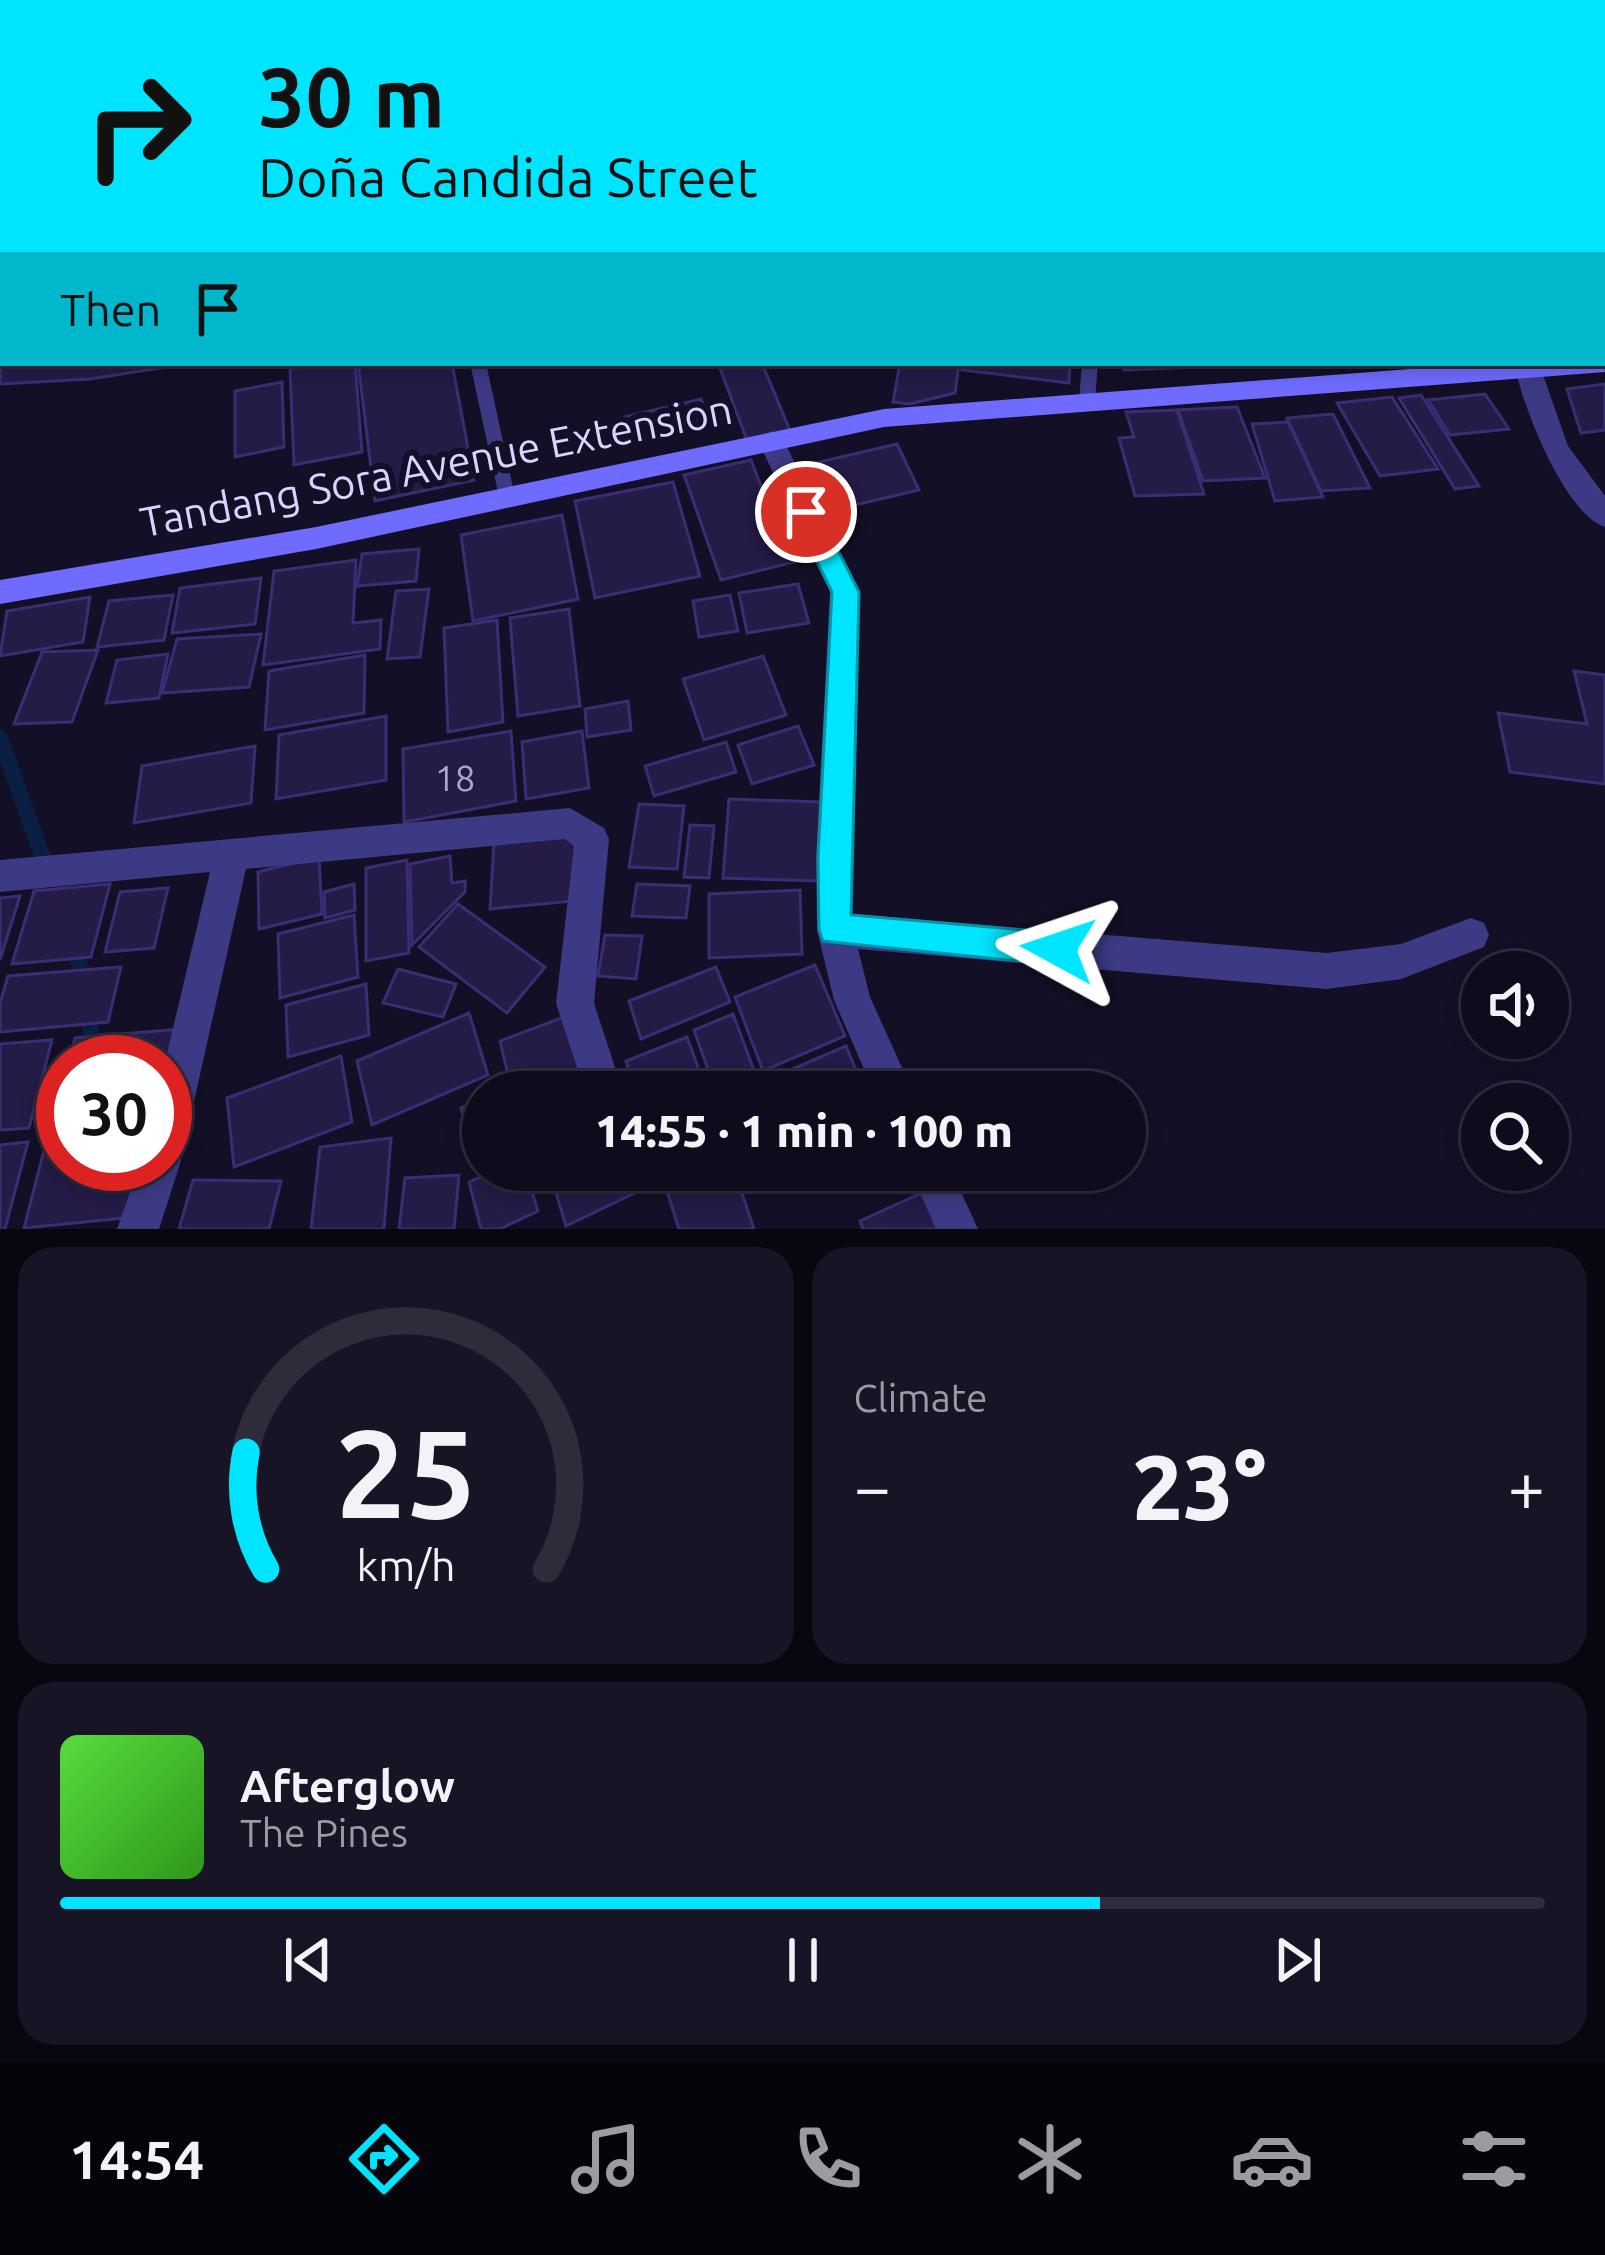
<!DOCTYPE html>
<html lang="en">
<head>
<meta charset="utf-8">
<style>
	:root { --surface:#0e0b1c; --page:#171425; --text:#f1f3f6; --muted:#9b9ba3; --line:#2e2b3b; --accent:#00e5ff }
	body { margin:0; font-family:Ubuntu,sans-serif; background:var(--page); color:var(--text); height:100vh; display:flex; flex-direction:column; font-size:45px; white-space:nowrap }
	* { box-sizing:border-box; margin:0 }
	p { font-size:39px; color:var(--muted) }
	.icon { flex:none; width:66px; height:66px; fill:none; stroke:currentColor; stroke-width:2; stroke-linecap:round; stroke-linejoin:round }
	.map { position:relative; height:1229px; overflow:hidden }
	.details { display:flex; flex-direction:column; gap:18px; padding:18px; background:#08060f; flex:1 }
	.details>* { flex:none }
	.banner { position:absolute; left:0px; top:0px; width:1605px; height:366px; box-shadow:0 6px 18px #0003,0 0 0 3px var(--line); background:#00e5ff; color:#111; overflow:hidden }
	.buttons { position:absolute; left:1461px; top:951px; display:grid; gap:24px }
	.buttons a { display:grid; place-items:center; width:108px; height:108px; border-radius:50%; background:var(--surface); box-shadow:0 6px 18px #0003,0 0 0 3px var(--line); font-size:60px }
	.speed { position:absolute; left:36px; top:1035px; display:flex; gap:24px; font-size:60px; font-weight:700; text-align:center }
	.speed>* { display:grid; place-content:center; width:156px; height:156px; border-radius:50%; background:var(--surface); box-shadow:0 6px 18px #0003,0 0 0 3px var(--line); line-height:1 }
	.speed .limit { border:18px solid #d22; background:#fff; color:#111 }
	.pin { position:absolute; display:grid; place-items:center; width:102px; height:102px; color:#fff; margin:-51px; border:6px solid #fff; border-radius:50%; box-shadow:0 3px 12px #0007 }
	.me { position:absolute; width:132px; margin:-66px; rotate:275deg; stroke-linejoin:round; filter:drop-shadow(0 0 9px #0008) }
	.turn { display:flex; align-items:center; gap:42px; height:252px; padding:0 60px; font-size:54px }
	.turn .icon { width:156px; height:156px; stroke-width:2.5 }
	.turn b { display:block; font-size:84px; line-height:102px }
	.then { display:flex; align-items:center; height:114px; padding:0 60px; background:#0003; gap:24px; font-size:45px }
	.big { font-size:90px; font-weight:800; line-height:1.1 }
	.details .card { flex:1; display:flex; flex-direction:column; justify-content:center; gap:18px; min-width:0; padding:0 42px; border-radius:36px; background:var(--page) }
	.details .dial { align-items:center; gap:0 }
	.dial svg { height:312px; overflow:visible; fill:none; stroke:var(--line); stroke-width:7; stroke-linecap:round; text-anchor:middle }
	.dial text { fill:var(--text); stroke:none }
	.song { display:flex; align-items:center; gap:36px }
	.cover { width:144px; height:144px; border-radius:18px; background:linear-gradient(135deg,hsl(110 70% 55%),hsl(110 70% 35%)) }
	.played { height:12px; border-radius:6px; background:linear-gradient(90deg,var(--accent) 70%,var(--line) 70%) }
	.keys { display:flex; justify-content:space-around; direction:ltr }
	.heat { display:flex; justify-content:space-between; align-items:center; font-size:66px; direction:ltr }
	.details .tiles { flex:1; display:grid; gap:18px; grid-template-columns:1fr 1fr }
	.card:last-child { grid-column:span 2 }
	.trip { position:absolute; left:462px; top:1071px; width:684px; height:120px; border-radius:60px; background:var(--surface); box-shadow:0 6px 18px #0003,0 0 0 3px var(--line); font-weight:800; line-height:120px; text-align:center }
	.tabs { display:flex; height:192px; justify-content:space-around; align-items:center; background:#06040b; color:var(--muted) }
	.tabs .icon { width:84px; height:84px }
	.tabs .on { color:var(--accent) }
	.tabs b { font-size:54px; color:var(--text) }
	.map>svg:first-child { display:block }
</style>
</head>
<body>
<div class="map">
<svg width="1605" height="1229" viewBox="0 0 1605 1229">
	<rect width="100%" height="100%" fill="#130f26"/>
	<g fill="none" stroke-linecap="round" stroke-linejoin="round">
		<g stroke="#0a1f44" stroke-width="16">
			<polyline points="0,738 47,869"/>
			<polyline points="73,940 86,988"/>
			<polyline points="88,1010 94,1062"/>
		</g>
	</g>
	<g fill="#241b47" stroke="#3b2d73" stroke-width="3">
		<polygon points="612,0 883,0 609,3"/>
		<polygon points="899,0 1034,0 897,3"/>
		<polygon points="3,106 3,234 0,235 0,107"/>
		<polygon points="3,234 3,363 192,363 90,379 0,384"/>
		<polygon points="326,363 355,363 362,452 294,465 290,369"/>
		<polygon points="358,363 452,363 474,480 375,501"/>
		<polygon points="718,363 762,363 791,433 748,443"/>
		<polygon points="900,363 959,363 955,393 910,404 893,402"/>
		<polygon points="964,363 1070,363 1069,383 962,370"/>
		<polygon points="1124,363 1298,363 1124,370"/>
		<polygon points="282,382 284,447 235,457 235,391"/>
		<polygon points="1605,384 1605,430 1581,433 1567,389"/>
		<polygon points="1485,394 1509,429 1450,435 1428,400"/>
		<polygon points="1421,395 1479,486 1455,489 1399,398"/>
		<polygon points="1392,397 1438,469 1380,476 1337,403"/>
		<polygon points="701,399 711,425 625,445 616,419"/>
		<polygon points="1237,407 1265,478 1203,481 1178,410"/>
		<polygon points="1177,410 1204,494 1135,496 1119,438 1134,437 1126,412"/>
		<polygon points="1333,414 1370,488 1321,491 1287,418"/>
		<polygon points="1288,422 1323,497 1275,501 1252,424"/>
		<polygon points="897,444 919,490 834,510 815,463"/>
		<polygon points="751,460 761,486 787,479 819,556 721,580 684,475"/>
		<polygon points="673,482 700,576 595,598 575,501"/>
		<polygon points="562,515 578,599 473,621 461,535"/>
		<polygon points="419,549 416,581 357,586 362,554"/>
		<polygon points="356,560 353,623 381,620 380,649 263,665 274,571"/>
		<polygon points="261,578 255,624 172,633 180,588"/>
		<polygon points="798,584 809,623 747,633 739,593"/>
		<polygon points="429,589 420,657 387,659 396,591"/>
		<polygon points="173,595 164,640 97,647 109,601"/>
		<polygon points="730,595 738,631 699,637 693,601"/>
		<polygon points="90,597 83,642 0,656 7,611"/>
		<polygon points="569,609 580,706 518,716 510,618"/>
		<polygon points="497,620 503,722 448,732 444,628"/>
		<polygon points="261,634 249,687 162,693 177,639"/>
		<polygon points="98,650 72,722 14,724 42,652"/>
		<polygon points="168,654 159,698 106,703 117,660"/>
		<polygon points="365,655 364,713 265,730 269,671"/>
		<polygon points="763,656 786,715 704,740 683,679"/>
		<polygon points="1574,671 1605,675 1605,784 1510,772 1498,713 1587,724"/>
		<polygon points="628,701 631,730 587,737 585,709"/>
		<polygon points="386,716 386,780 276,799 279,735"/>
		<polygon points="798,726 814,765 752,784 738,745"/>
		<polygon points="511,731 516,801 404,822 403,749"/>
		<polygon points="582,731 589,788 526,799 522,742"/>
		<polygon points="726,742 736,772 654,796 645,766"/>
		<polygon points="255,746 251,803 134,823 142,766"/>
		<polygon points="729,799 822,802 819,881 723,878"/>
		<polygon points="639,804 684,806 677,869 629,867"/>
		<polygon points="690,825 714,826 709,878 684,877"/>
		<polygon points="584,834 583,900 490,909 494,842"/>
		<polygon points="450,856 452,883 465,881 465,892 412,945 410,864"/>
		<polygon points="319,857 322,914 259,929 258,872"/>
		<polygon points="407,860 409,953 366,961 366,868"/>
		<polygon points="110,884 91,957 12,964 34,891"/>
		<polygon points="354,884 355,910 325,918 324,892"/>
		<polygon points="637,884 690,886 686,918 632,916"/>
		<polygon points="168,888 154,948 105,952 120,892"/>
		<polygon points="800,890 802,954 709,958 709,894"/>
		<polygon points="20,896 0,960 0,898"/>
		<polygon points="458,904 545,967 507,1013 419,947"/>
		<polygon points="354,915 358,977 280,998 278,934"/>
		<polygon points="605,935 642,936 636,979 598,976"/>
		<polygon points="815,965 845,1036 763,1071 735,997"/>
		<polygon points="121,967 108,1022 0,1032 0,1003 8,976"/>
		<polygon points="716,967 730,1002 641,1039 629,1001"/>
		<polygon points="398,969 456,984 443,1017 383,1003"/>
		<polygon points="366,984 369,1035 288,1057 286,1005"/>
		<polygon points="469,1013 488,1075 372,1125 357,1061"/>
		<polygon points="733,1014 762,1092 716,1092 694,1030"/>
		<polygon points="569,1015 590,1092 512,1092 500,1041"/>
		<polygon points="181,1029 165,1075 165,1062 69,1062 75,1038"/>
		<polygon points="687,1037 707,1092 636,1092 626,1061"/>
		<polygon points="52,1040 29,1128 0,1130 0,1044"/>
		<polygon points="846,1046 865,1092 791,1092 783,1073"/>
		<polygon points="341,1056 352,1122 234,1167 227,1098"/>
		<polygon points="483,1098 483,1165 477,1167 461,1108"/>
		<polygon points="63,1099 63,1164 145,1164 134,1217 24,1228 57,1100"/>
		<polygon points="391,1138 384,1229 311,1229 320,1147"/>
		<polygon points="28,1142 5,1229 0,1229 0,1145"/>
		<polygon points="496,1170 525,1170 538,1211 500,1229 481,1229 469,1182"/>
		<polygon points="549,1170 632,1170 639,1191 566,1226"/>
		<polygon points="660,1170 734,1170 754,1229 679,1229"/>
		<polygon points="459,1175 454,1229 399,1229 405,1178"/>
		<polygon points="193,1180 281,1181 269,1229 179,1229"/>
		<polygon points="928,1190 945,1229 863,1229 860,1221"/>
	</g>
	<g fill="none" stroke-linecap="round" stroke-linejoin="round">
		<g fill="#3d3a85" fill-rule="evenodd">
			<polygon points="1101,0 1113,0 1112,3 1100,3"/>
			<polygon points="1477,0 1494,0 1498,3 1481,3"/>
			<rect x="1602" y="26" width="3" height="7"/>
			<polygon points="470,363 486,363 515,497 507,503 499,497"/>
			<polygon points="1082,363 1098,363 1095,400 1087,406 1079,400"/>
		</g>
		<g fill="#3d3a85" fill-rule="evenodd">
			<polygon points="128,0 147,0 149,3 130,3"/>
			<rect x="377" y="0" width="18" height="3"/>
			<polygon points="1386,0 1409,0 1411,3 1388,3"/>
			<polygon points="1602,67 1605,68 1605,80 1602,79"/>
			<path d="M1529 363 1542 372 1568 446 1605 496V527C1565 514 1525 411 1516 372Z"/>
			<polygon points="771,431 784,441 860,592 852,914 1327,953 1401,944 1471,918 1484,923 1489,935 1484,947 1401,979 1327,989 858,949 870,997 913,1092 874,1092 834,1000 817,930 816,858 830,592 758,441"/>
			<polygon points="570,808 604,828 609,839 594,1003 623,1092 585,1092 556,1003 574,846 565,839 246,869 180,1164 159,1229 117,1229 140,1164 165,1164 165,1062 210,872 0,892 0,860"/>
			<polygon points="910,1170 951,1170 978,1229 936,1229"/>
		</g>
		<polygon fill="#6f6bff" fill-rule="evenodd" points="1602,354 1605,372 884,427 316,549 0,604 0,580 316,527 884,409 1489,363 1602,363"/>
	</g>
	<polygon fill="#00e5ff" stroke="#0095a6" stroke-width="3" points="806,502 815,505 859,592 851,915 1058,933 1070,937 1075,949 1070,960 1058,965 823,941 819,930 818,858 832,592 793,512"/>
	<g text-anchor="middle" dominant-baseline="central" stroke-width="12" stroke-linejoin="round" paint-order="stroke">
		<g font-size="36" fill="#aca6d1">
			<text x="455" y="777">18</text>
		</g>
		<g font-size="42" fill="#d9d4ff" stroke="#130f26">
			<text transform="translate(436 465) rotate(-11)">Tandang Sora Avenue Extension</text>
		</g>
	</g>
</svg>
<div class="buttons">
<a><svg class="icon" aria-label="sound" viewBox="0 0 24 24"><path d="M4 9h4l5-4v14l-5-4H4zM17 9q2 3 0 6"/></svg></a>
<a><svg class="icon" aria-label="search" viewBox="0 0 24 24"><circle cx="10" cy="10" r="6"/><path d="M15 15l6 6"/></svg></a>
</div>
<div class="speed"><div class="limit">30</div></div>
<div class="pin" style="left:806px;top:512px;background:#d93025"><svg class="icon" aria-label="arrive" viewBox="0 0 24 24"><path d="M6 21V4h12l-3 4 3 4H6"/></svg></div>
<svg class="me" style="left:1058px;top:949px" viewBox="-20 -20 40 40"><path d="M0-17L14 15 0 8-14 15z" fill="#00e5ff" stroke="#fff" stroke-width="4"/></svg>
<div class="trip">14:55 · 1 min · 100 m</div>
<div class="banner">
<div class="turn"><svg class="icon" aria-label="right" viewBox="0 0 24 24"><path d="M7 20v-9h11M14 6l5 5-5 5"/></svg><div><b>30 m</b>Doña Candida Street</div></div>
<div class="then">Then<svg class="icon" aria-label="arrive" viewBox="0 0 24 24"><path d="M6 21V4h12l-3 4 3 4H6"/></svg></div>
</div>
</div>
<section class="details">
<div class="tiles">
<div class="card dial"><svg viewBox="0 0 100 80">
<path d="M14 69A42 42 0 1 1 86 69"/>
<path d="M14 69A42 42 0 0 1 9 39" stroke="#00e5ff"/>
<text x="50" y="56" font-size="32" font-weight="700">25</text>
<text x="50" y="72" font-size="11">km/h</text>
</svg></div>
<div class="card"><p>Climate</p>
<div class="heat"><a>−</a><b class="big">23°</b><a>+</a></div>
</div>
<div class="card">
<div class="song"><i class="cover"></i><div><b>Afterglow</b><p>The Pines</p></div></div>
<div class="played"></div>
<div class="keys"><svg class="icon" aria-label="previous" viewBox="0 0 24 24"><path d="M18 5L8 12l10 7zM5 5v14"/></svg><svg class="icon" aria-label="pause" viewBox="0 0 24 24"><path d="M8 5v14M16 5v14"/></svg><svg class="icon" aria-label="next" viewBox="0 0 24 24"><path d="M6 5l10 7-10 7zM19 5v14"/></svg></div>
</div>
</div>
</section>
<nav class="tabs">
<b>14:54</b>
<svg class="icon on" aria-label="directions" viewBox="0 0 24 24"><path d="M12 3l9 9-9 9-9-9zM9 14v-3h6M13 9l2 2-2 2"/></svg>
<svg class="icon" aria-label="music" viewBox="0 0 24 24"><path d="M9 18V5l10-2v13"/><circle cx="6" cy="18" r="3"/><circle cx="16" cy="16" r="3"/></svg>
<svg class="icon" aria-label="phone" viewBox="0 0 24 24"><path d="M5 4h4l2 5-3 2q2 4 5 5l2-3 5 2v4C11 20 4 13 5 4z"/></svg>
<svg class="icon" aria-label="climate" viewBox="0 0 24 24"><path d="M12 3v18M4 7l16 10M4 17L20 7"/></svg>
<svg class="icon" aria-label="car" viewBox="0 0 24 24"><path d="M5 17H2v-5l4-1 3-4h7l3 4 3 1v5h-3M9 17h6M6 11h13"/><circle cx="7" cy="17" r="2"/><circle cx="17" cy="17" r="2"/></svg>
<svg class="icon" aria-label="filters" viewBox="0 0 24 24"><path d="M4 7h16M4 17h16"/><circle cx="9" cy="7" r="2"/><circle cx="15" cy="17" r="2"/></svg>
</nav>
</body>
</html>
